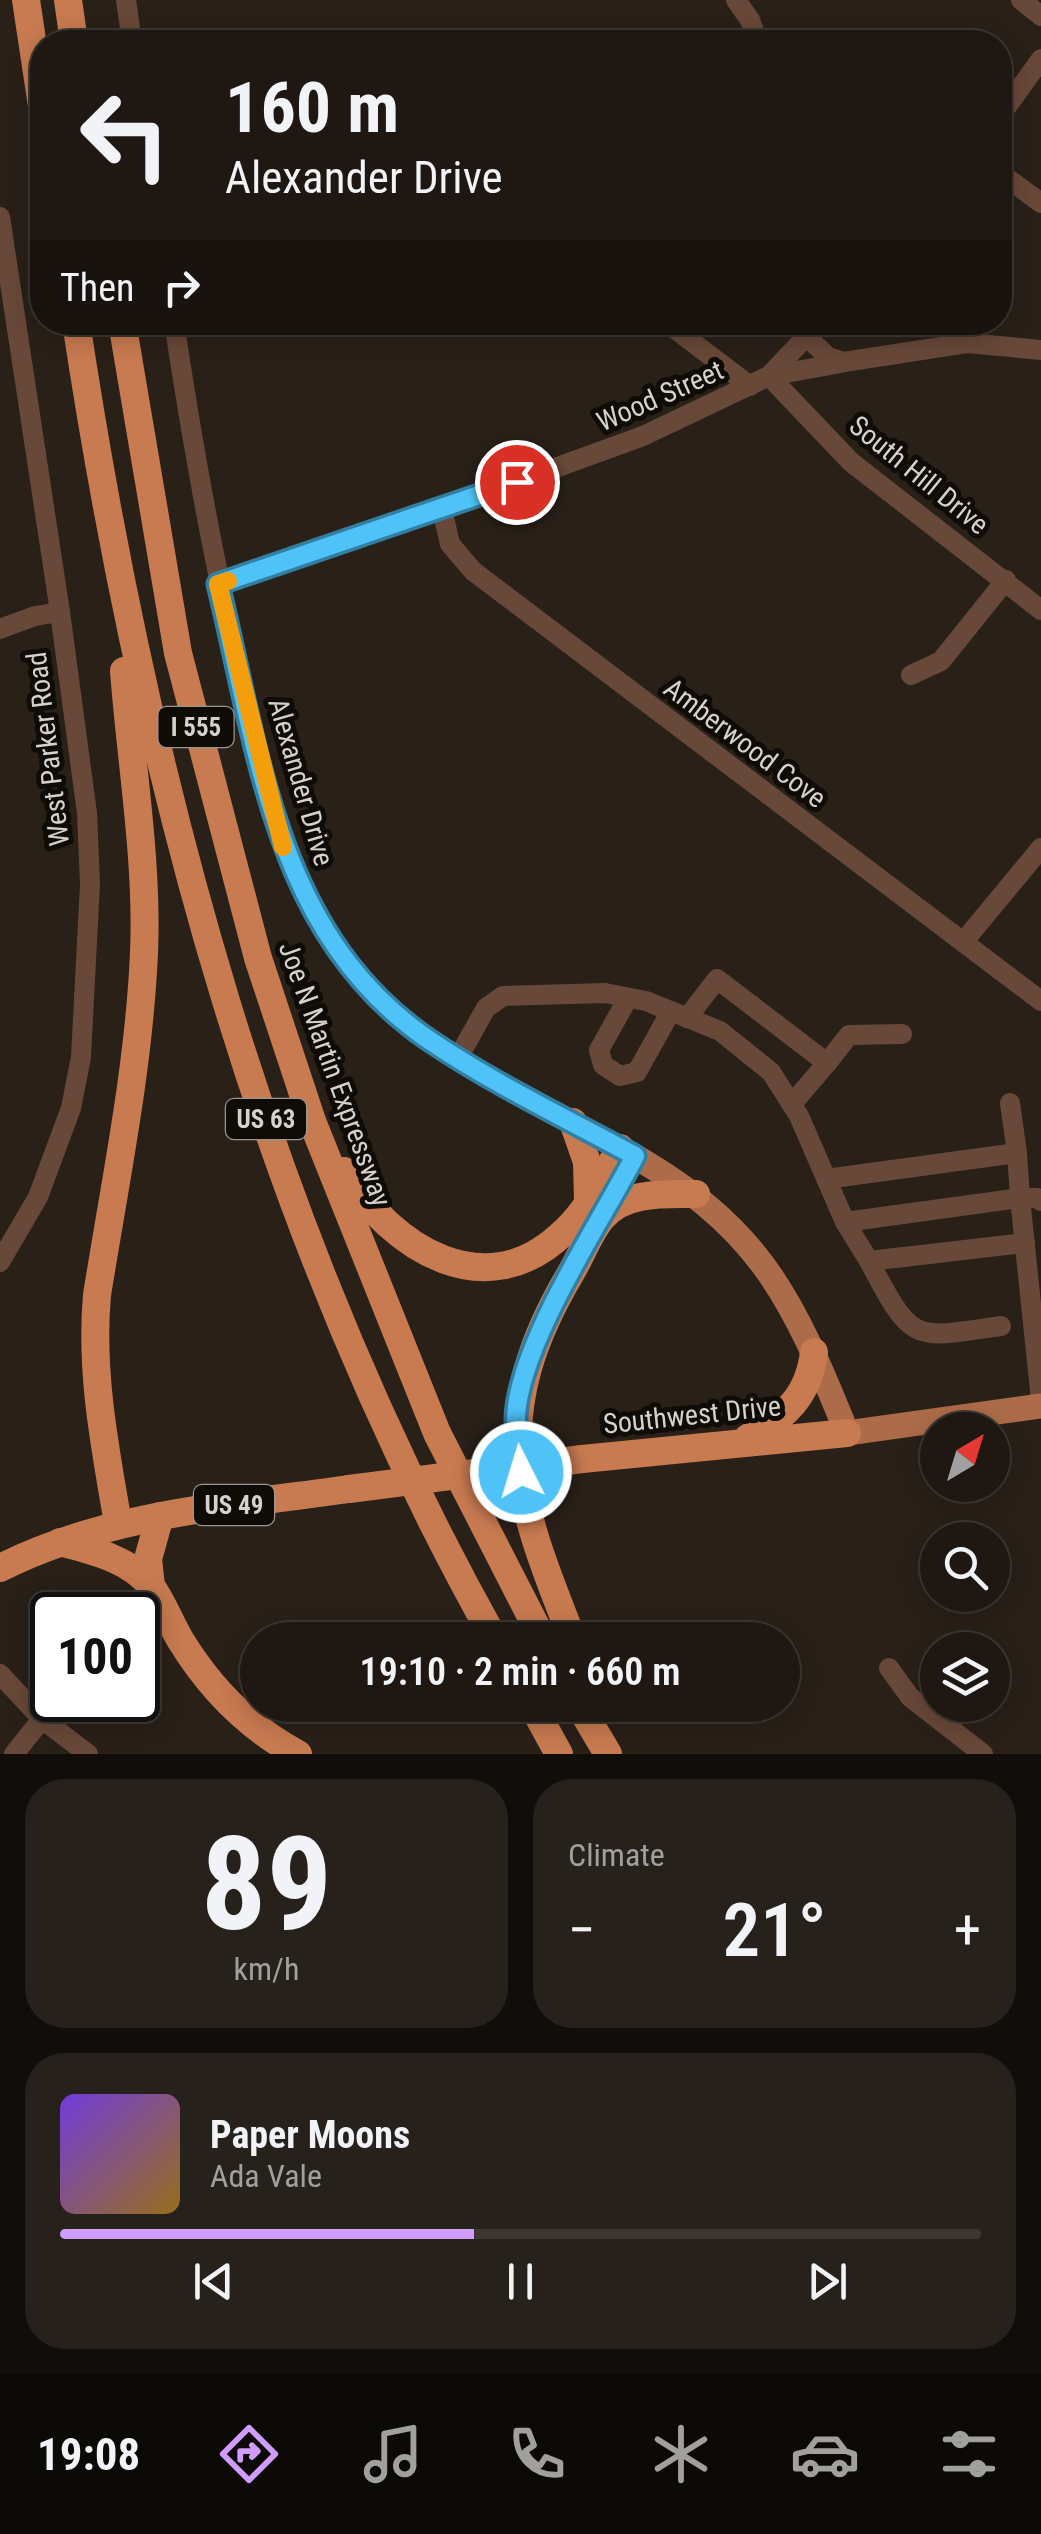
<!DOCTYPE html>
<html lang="en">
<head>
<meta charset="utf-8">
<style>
	:root { --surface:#1f1812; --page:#27211b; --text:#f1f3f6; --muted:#a1a09f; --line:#3c3732; --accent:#d09dfe }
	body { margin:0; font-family:"Roboto Condensed",sans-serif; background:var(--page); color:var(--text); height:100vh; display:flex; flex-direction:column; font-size:38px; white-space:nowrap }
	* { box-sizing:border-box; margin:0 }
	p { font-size:32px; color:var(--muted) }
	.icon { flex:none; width:55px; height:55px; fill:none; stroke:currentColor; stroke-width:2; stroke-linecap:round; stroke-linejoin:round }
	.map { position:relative; height:1754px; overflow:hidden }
	.panel { display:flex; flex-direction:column; gap:25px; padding:25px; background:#110d0a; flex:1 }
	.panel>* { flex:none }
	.guide { position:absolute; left:30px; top:30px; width:982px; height:305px; border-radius:40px; box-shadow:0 5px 25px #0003,0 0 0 2px var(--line); background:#1f1812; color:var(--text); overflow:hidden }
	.needle { width:65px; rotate:38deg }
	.tools { position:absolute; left:920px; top:1412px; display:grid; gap:20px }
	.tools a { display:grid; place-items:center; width:90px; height:90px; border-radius:50%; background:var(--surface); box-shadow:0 5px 25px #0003,0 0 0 2px var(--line); font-size:50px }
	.speed { position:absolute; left:30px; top:1592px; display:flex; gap:20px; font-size:50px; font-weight:700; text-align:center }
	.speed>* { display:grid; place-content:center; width:130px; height:130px; border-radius:50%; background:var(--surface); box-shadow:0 5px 25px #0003,0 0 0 2px var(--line); line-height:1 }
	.speed .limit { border:5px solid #111; border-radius:15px; background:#fff; color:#111 }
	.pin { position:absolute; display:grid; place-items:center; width:85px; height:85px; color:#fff; margin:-42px; border:5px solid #fff; border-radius:50%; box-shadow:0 2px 10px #0007 }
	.me { position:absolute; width:110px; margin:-55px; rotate:355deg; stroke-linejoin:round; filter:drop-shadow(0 0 8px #0008) }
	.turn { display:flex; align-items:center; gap:35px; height:210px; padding:0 30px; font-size:45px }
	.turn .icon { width:130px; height:130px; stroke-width:2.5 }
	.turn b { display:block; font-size:70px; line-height:85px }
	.then { display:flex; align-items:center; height:95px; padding:0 30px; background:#0003; gap:20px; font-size:38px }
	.big { font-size:75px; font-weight:600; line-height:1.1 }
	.panel .widget { flex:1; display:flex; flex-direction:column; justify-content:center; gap:15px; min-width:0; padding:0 35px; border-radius:40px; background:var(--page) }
	.panel .dial { align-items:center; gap:0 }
	.dial b { font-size:130px; line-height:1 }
	.song { display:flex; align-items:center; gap:30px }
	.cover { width:120px; height:120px; border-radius:15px; background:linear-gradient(135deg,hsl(260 70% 55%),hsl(40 70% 35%)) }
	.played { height:10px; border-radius:5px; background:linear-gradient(90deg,var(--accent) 45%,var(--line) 45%) }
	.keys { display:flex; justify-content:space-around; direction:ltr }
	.heat { display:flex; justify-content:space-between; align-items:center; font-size:55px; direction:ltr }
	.panel .tiles { flex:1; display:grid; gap:25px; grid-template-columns:1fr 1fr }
	.widget:last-child { grid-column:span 2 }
	.trip { position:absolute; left:240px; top:1622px; width:560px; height:100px; border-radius:50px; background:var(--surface); box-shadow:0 5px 25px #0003,0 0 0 2px var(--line); font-weight:600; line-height:100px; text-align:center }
	.tab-bar { display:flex; height:160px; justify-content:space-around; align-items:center; background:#0c0a07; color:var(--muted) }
	.tab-bar .icon { width:70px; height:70px }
	.tab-bar .current { color:var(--accent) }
	.tab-bar b { font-size:45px; color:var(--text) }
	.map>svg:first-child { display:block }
</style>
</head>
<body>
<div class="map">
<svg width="1041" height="1754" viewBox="0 0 1041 1754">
	<rect width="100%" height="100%" fill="#292018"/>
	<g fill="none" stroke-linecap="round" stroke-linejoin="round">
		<g stroke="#684838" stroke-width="20">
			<polyline points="126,0 132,42"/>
			<polyline points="736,0 750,20 758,42"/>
			<polyline points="1021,0 1041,16"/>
			<polyline points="1000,116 1041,59"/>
			<polyline points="1000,173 1041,203"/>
			<polyline points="0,217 60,612 87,813 90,884 81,1057 71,1108 38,1197 0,1262"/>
			<path d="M174 322C193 448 215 572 245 695 269 797 288 899 360 981 427 1057 533 1099 620 1148"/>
			<polyline points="666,322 750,386"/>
			<polyline points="806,336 828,357 844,362 967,343 1041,350"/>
			<polyline points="769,376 851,462 1041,610"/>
			<polyline points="769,376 841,363"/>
			<polyline points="442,509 450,544 473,571 1041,1001"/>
			<polyline points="218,584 442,509 643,436 769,376 820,322"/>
			<polyline points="0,629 35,616 60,612"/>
			<polyline points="911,675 941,661 1006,580"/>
			<polyline points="964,941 1041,848"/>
			<polyline points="628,998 599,1050 603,1065 620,1076 637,1072 671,1011"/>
			<polyline points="687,1018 717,979 827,1063 792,1104"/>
			<polyline points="458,1058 486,1008 503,996 605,993 646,1001 720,1031 771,1072 799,1116 845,1222 1020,1198 1041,1400"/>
			<polyline points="827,1063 849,1035 902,1034"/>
			<polyline points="1010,1103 1017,1153"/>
			<polyline points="826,1179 1017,1153 1020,1198 1037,1198 1041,1201"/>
			<polyline points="845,1222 869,1261 1025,1243"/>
			<path d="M869 1261C912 1342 911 1340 1001 1326"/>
			<polyline points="889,1668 910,1697 983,1754"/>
			<polyline points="0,1674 42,1719 88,1754"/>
			<polyline points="14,1754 42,1719"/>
		</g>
		<path stroke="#ad6c49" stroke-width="25" d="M620 1148C758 1224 790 1292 847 1433L1041 1406"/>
		<g stroke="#c87a50" stroke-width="28">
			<polyline points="26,0 42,106"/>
			<polyline points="68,0 74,42"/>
			<path d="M76 322C145 779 267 1235 495 1640"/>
			<polyline points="122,322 178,653 258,958 312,1121 437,1433 543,1640"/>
			<polyline points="573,1122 587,1162 588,1201"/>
			<path d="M344 1171C392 1248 486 1309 565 1231 589 1209 604 1176 620 1148"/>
			<path d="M748 1438C785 1417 809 1396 814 1352"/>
			<polyline points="582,1459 847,1433"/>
			<path d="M118 1523C105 1448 90 1371 97 1295 115 1182 139 1068 144 953 148 860 131 764 124 671"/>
			<path d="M60 1542C91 1550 130 1559 151 1586 163 1602 170 1623 181 1641 210 1688 249 1728 298 1754"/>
			<path d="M0 1568C109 1513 230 1506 349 1489"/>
			<polyline points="151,1586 148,1559 160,1516"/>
			<path d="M573 1640C515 1495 486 1415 572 1271 582 1254 590 1232 602 1218 624 1191 665 1194 696 1194"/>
			<polyline points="532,1705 559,1754"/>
			<polyline points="579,1705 608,1754"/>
		</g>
		<polyline stroke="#c87a50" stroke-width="28" points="349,1489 582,1459"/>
	</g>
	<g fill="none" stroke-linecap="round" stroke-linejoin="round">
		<defs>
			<path id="route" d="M517 482 218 584C259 752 275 935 429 1040 494 1084 567 1119 635 1156 600 1223 519 1344 516 1417 516 1435 519 1454 521 1472"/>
		</defs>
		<use href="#route" stroke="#337fa1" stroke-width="25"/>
		<use href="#route" stroke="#4fc3f7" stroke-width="18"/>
		<polyline stroke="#f59e0b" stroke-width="18" points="228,581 218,584 283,847"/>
	</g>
	<g text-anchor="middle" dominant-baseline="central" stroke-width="10" stroke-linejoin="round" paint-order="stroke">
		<g fill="#0f0b07" stroke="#9a9690" stroke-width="2.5">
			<rect x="158.5" y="707" width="75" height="40" rx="8"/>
			<rect x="226" y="1099" width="80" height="40" rx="8"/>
			<rect x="194" y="1485" width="80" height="40" rx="8"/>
		</g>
		<g font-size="25" font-weight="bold" fill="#d6d1cb">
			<text x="196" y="727">I 555</text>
			<text x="266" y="1119">US 63</text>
			<text x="234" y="1505">US 49</text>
		</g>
		<g font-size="28" fill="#d6d1cb" stroke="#0f0b07">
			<text transform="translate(660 396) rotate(-24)">Wood Street</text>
			<text transform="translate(919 475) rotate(39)">South Hill Drive</text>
			<text transform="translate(745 743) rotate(37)">Amberwood Cove</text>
			<text transform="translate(48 749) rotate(-97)">West Parker Road</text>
			<text transform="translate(301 782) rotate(74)">Alexander Drive</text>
			<text transform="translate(335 1074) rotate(70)">Joe N Martin Expressway</text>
			<text transform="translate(692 1415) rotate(-6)">Southwest Drive</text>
		</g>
	</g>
</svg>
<div class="tools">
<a><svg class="needle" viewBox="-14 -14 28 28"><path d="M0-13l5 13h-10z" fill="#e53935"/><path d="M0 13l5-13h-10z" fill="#a1a09f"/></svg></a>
<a><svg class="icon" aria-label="search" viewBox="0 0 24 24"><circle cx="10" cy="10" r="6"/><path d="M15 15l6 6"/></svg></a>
<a><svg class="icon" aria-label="layers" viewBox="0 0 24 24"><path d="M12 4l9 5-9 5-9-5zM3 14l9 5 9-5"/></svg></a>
</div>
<div class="speed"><div class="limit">100</div></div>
<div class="pin" style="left:517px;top:482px;background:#d93025"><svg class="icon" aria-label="arrive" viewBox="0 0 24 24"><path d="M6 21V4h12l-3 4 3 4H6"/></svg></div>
<svg class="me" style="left:521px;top:1472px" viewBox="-20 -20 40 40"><circle r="17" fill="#4fc3f7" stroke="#fff" stroke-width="3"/><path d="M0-11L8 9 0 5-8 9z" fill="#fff"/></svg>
<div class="trip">19:10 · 2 min · 660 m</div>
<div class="guide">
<div class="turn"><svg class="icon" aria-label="left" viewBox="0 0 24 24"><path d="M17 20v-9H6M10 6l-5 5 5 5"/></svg><div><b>160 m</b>Alexander Drive</div></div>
<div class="then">Then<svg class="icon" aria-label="right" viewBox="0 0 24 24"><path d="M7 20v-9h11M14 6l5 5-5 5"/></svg></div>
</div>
</div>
<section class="panel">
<div class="tiles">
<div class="widget dial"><b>89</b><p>km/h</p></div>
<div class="widget"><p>Climate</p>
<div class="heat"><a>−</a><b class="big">21°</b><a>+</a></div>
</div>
<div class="widget">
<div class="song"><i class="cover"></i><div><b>Paper Moons</b><p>Ada Vale</p></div></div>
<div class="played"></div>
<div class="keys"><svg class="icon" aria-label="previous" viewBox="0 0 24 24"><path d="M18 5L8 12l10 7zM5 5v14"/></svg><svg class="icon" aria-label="pause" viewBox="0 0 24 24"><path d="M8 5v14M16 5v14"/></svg><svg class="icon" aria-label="next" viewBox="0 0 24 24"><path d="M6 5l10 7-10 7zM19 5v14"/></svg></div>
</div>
</div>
</section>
<nav class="tab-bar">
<b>19:08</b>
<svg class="icon current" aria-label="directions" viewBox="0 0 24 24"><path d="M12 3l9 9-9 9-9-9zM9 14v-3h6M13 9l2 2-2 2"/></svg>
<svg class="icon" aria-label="music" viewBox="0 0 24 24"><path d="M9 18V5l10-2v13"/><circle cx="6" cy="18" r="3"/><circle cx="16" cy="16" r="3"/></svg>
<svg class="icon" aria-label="phone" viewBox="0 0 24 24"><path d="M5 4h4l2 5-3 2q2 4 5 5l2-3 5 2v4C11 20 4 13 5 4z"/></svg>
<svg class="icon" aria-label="climate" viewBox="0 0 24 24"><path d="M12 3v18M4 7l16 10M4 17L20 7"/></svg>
<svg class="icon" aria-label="car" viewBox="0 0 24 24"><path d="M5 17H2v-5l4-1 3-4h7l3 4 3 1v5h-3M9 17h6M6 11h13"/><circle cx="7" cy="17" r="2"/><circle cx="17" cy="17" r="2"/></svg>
<svg class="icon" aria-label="filters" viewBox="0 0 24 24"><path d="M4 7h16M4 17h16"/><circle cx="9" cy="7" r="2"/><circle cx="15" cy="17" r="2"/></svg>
</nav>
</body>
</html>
